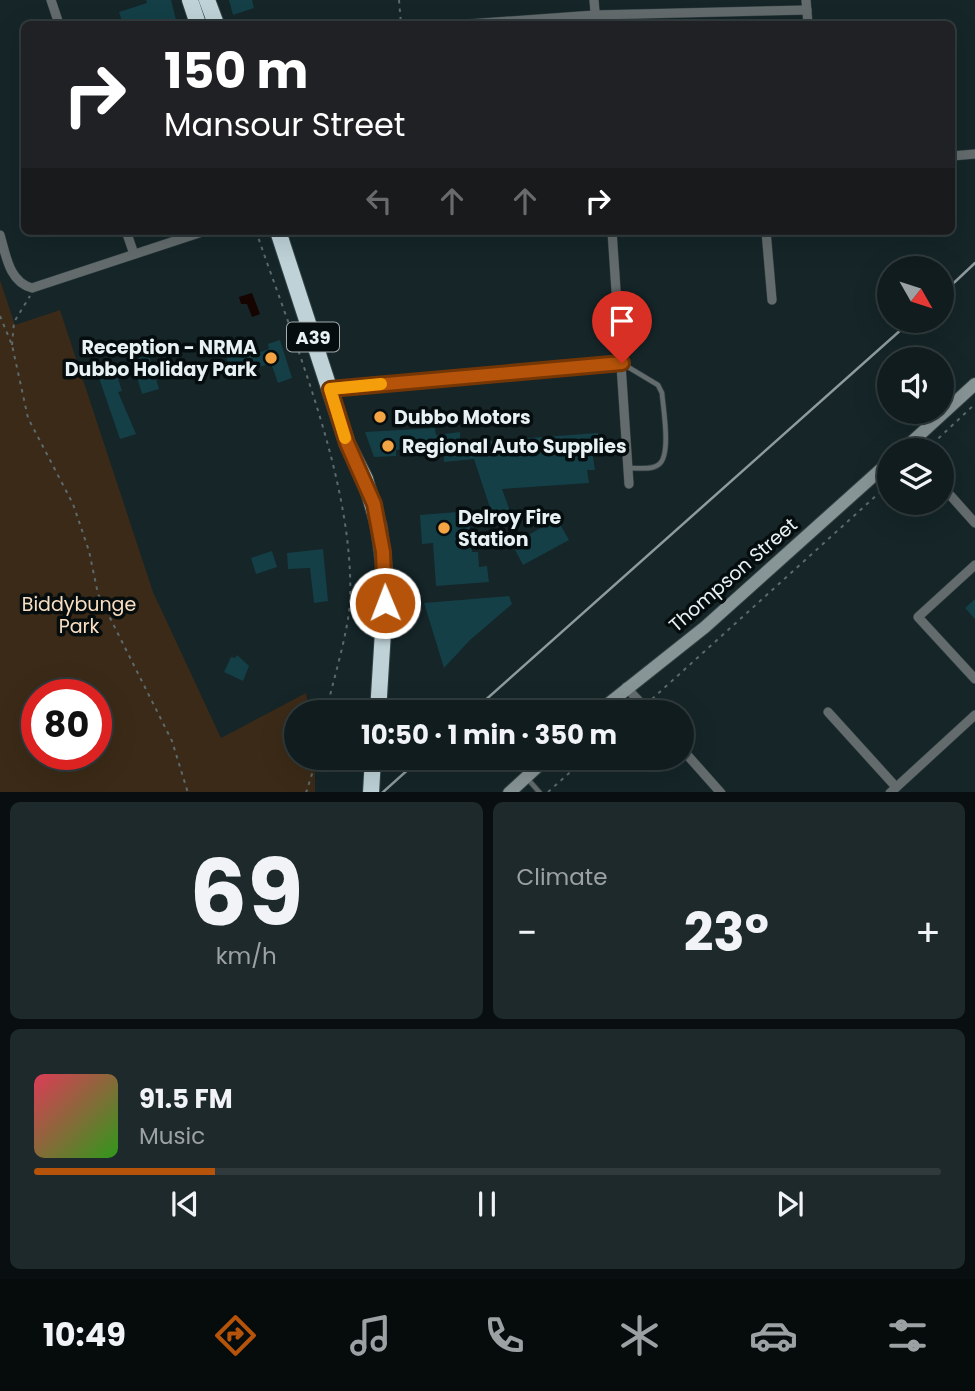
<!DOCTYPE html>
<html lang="en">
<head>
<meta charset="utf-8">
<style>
	:root { --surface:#101c1e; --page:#1e292b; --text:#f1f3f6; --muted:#9ca1a4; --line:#303a3c; --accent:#b45309 }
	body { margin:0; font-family:Poppins,sans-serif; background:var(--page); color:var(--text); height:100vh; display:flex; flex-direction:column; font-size:26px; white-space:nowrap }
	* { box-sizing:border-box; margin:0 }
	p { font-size:23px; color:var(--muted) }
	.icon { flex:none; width:38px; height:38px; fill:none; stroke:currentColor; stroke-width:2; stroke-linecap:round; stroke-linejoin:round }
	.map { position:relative; height:792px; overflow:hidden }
	.details { display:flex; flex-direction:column; gap:10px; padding:10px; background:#090f10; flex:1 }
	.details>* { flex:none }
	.hud { position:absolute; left:21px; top:21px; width:934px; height:214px; border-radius:10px; box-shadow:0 7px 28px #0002,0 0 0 2px var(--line); background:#202124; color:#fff; overflow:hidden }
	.needle { width:46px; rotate:129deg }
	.tools { position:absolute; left:877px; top:256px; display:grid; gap:14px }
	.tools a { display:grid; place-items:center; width:77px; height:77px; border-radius:50%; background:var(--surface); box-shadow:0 7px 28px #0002,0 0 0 2px var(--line); font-size:35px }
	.speed { position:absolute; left:21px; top:679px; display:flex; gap:14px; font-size:35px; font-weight:700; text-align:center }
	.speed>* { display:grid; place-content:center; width:91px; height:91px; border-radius:50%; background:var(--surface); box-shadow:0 7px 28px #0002,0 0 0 2px var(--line); line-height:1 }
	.speed .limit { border:10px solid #d22; background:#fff; color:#111 }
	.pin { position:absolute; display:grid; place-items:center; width:60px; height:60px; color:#fff; margin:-72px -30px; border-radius:50% 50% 50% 0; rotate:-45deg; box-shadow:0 0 7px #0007 }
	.pin .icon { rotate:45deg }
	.me { position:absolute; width:77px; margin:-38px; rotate:359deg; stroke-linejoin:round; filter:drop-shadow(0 0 5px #0008) }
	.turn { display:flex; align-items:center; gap:24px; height:147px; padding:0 28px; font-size:32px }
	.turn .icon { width:91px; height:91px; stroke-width:2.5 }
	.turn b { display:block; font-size:49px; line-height:60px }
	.lanes { display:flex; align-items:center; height:66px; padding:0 28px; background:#0003; justify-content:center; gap:35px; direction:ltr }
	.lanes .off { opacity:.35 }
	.big { font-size:52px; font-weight:700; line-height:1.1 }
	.details .card { flex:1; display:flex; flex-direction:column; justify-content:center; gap:10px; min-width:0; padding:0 24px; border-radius:10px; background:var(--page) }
	.details .dial { align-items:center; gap:0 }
	.dial b { font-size:91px; line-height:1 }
	.song { display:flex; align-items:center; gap:21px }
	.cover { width:84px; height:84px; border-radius:10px; background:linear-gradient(135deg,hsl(350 70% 55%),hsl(110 70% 35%)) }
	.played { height:7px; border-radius:4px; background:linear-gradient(90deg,var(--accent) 20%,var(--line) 20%) }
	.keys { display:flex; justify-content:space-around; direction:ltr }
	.heat { display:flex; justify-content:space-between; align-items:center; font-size:38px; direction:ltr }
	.details .tiles { flex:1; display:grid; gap:10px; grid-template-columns:1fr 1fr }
	.card:last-child { grid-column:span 2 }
	.trip { position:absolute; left:284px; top:700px; width:410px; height:70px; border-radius:35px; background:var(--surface); box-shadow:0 7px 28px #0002,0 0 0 2px var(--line); font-weight:700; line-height:70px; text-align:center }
	.tabs { display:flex; height:112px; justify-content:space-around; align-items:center; background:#060b0c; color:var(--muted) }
	.tabs .icon { width:49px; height:49px }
	.tabs .selected { color:var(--accent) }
	.tabs b { font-size:32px; color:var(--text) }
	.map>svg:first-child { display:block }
</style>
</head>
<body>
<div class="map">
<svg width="975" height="793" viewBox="0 0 975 793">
	<rect width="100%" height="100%" fill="#152528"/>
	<path fill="#3b2a17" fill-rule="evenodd" d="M0 280 15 325 60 310 153 592 221 738 306 693 309 712H296V758H315V792H0ZM37 695H96V754H37Z"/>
	<polygon fill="#150400" points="252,293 260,314 252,317 247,304 241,304 239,297"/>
	<g fill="#143f47">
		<polygon points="146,0 171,0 177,24 123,24 119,12 147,3"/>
		<polygon points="229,0 252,0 254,8 233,15"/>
		<polygon points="280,340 292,378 278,383 271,363 248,371 250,377 243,380 241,375 233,378 226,356 240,351 243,358 269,349 268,344"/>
		<polygon points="149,355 159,389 142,394 132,360"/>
		<polygon points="115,369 122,391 118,392 136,434 120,439 98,375"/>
		<polygon points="435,428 436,435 460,432 460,443 598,433 598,446 592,450 595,470 587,470 589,483 502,489 510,511 493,517 474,459 444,462 443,446 396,450 396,456 374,457 365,432"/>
		<polygon points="469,511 472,552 478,552 479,567 487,566 489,582 436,586 433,543 422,544 420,515"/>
		<polygon points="557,519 569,540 523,565 512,544"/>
		<polygon points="323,549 328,601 314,603 310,568 288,569 287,553"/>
		<polygon points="272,551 277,567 256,574 251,558"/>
		<polygon points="509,596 512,604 470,640 444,668 424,603"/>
		<polygon points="975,599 975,619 965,608"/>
		<polygon points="237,655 249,666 243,681 224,672 231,657 235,658"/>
	</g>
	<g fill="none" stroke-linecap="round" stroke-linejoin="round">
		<defs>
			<g id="lane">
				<path d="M623 364 658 385 662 393C663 408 672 457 658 465 651 470 639 468 630 468"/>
				<polyline points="526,777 540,793"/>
			</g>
			<g id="street">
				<polyline points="51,0 59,24"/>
				<polyline points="594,0 596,24"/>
				<polyline points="806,0 808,24"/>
				<polyline points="468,24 595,15 807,10"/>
				<polyline points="952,156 975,154"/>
				<polyline points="126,231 134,254"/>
				<polyline points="612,231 629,484"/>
				<polyline points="766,231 772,300"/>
				<path d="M0 235C6 255 9 282 32 288L205 231"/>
				<polyline points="330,389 622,363"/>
				<polyline points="942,486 975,523"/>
				<polyline points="975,565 918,617 975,679"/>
				<polyline points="626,687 649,712"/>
				<polyline points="828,712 896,787"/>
				<polyline points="681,748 721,793"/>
				<polyline points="890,793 975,715"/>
			</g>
			<g id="secondary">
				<polyline points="903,450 975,384"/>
				<polyline points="598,712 705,627 889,462"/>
				<polyline points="509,793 547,758"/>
			</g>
			<g id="highway">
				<polyline points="190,0 198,24"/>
				<polyline points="207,0 216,24"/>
				<polyline points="278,231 347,443 365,479 379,527 386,583 378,712"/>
				<polyline points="371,793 373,758"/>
			</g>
		</defs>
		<use href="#lane" stroke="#334245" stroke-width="6"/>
		<use href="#street" stroke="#334245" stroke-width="10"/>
		<use href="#secondary" stroke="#334245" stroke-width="14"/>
		<use href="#highway" stroke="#334245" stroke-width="18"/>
		<g stroke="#5c6a6c" stroke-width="2" stroke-dasharray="3.5 5" stroke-linecap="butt">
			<polyline points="399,0 401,24"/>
			<path d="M256 231C294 343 355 484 350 602 348 633 333 681 326 712"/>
			<polyline points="0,316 12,345 28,418 73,504 89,551 98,594 172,741 188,793"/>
			<polyline points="12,345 14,322 30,296"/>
			<polyline points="926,450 975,404"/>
			<polyline points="652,699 889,484"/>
			<polyline points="548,792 586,758"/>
			<polyline points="306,793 317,758"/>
		</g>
		<use href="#lane" stroke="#636b6d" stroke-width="4.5"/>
		<use href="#street" stroke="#636b6d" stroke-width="9"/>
		<use href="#secondary" stroke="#889597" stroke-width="12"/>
		<use href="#highway" stroke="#bed2d7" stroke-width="16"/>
		<g stroke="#8e9a9d" stroke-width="2.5">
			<polyline points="942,294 975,263"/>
			<polyline points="472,712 912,320"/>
			<polyline points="382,793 421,758"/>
		</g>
	</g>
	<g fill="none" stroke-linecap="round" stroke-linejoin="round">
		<defs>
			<polyline id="route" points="385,603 383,552 374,504 347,443 330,389 622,363"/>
		</defs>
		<use href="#route" stroke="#753606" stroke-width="18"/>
		<use href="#route" stroke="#b45309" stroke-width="12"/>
		<polyline stroke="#f59e0b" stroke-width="12" points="345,438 330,389 381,384"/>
	</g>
	<g fill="#f3a443" stroke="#060d0e" stroke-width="2.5">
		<circle cx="271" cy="358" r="7"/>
		<circle cx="380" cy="417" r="7"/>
		<circle cx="388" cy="446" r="7"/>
		<circle cx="444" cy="528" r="7"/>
	</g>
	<g text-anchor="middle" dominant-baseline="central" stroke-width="7" stroke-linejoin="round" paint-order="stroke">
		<rect fill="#060d0e" stroke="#a4adaf" stroke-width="2" x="287" y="322.5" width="52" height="29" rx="5"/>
		<g font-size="18" font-weight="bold" fill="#e8f2f4">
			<text x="313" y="337">A39</text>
		</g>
		<g font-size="19" font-weight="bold" fill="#e8f2f4" stroke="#060d0e" text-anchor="start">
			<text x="257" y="347" text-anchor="end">Reception - NRMA<tspan x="257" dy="22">Dubbo Holiday Park</tspan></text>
			<text x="394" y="417">Dubbo Motors</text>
			<text x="402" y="446">Regional Auto Supplies</text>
			<text x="458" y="517">Delroy Fire<tspan x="458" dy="22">Station</tspan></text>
		</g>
		<g font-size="19" fill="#e8f2f4" stroke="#060d0e">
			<text transform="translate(733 575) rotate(-41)">Thompson Street</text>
		</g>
		<g font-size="19" fill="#f9dec2" stroke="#060d0e">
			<text x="79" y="604">Biddybunge<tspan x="79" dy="22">Park</tspan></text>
		</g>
	</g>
</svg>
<div class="tools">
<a><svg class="needle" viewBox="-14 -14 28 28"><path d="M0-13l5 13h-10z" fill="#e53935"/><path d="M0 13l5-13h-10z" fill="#9ca1a4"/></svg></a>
<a><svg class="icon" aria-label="sound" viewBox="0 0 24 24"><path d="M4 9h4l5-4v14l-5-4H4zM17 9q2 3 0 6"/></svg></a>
<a><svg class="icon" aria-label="layers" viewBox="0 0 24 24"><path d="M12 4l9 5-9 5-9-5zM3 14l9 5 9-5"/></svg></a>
</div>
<div class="speed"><div class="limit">80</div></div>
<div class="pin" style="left:622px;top:363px;background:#d93025"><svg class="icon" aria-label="arrive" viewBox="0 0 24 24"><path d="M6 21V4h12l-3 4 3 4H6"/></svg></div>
<svg class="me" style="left:385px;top:603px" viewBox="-20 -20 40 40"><circle r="17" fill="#b45309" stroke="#fff" stroke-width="3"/><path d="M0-11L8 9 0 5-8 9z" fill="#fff"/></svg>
<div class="trip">10:50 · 1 min · 350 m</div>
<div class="hud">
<div class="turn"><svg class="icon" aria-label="right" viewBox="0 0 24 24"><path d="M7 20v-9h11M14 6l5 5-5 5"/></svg><div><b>150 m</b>Mansour Street</div></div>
<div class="lanes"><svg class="icon off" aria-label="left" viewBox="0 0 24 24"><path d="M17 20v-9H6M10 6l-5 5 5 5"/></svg><svg class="icon off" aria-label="ahead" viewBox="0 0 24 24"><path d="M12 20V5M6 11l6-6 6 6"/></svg><svg class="icon off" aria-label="ahead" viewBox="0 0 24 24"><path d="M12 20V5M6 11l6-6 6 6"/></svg><svg class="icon" aria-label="right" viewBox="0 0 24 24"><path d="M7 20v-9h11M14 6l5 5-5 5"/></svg></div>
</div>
</div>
<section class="details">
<div class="tiles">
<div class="card dial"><b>69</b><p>km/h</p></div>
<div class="card"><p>Climate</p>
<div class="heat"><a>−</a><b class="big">23°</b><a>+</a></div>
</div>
<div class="card">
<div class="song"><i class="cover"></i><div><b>91.5 FM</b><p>Music</p></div></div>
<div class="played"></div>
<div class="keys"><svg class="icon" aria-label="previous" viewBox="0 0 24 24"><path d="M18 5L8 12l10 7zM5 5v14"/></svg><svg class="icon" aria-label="pause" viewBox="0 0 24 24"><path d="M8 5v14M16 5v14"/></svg><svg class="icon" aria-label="next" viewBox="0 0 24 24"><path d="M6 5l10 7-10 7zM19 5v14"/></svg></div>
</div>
</div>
</section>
<nav class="tabs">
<b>10:49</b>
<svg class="icon selected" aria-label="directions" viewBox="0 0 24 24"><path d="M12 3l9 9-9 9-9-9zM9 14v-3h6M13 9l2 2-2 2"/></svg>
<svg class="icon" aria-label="music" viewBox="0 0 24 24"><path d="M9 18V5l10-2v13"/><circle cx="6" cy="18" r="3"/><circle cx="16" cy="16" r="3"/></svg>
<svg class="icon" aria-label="phone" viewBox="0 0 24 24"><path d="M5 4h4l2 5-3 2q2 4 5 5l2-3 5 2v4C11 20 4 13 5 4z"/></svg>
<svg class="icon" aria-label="climate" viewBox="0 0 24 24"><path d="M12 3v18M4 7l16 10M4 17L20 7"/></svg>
<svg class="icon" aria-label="car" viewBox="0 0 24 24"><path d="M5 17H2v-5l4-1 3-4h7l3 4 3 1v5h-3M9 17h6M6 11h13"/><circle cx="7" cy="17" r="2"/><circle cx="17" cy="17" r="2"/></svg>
<svg class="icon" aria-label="filters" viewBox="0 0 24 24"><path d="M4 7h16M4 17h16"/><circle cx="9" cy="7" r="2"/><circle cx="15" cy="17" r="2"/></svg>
</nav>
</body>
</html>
